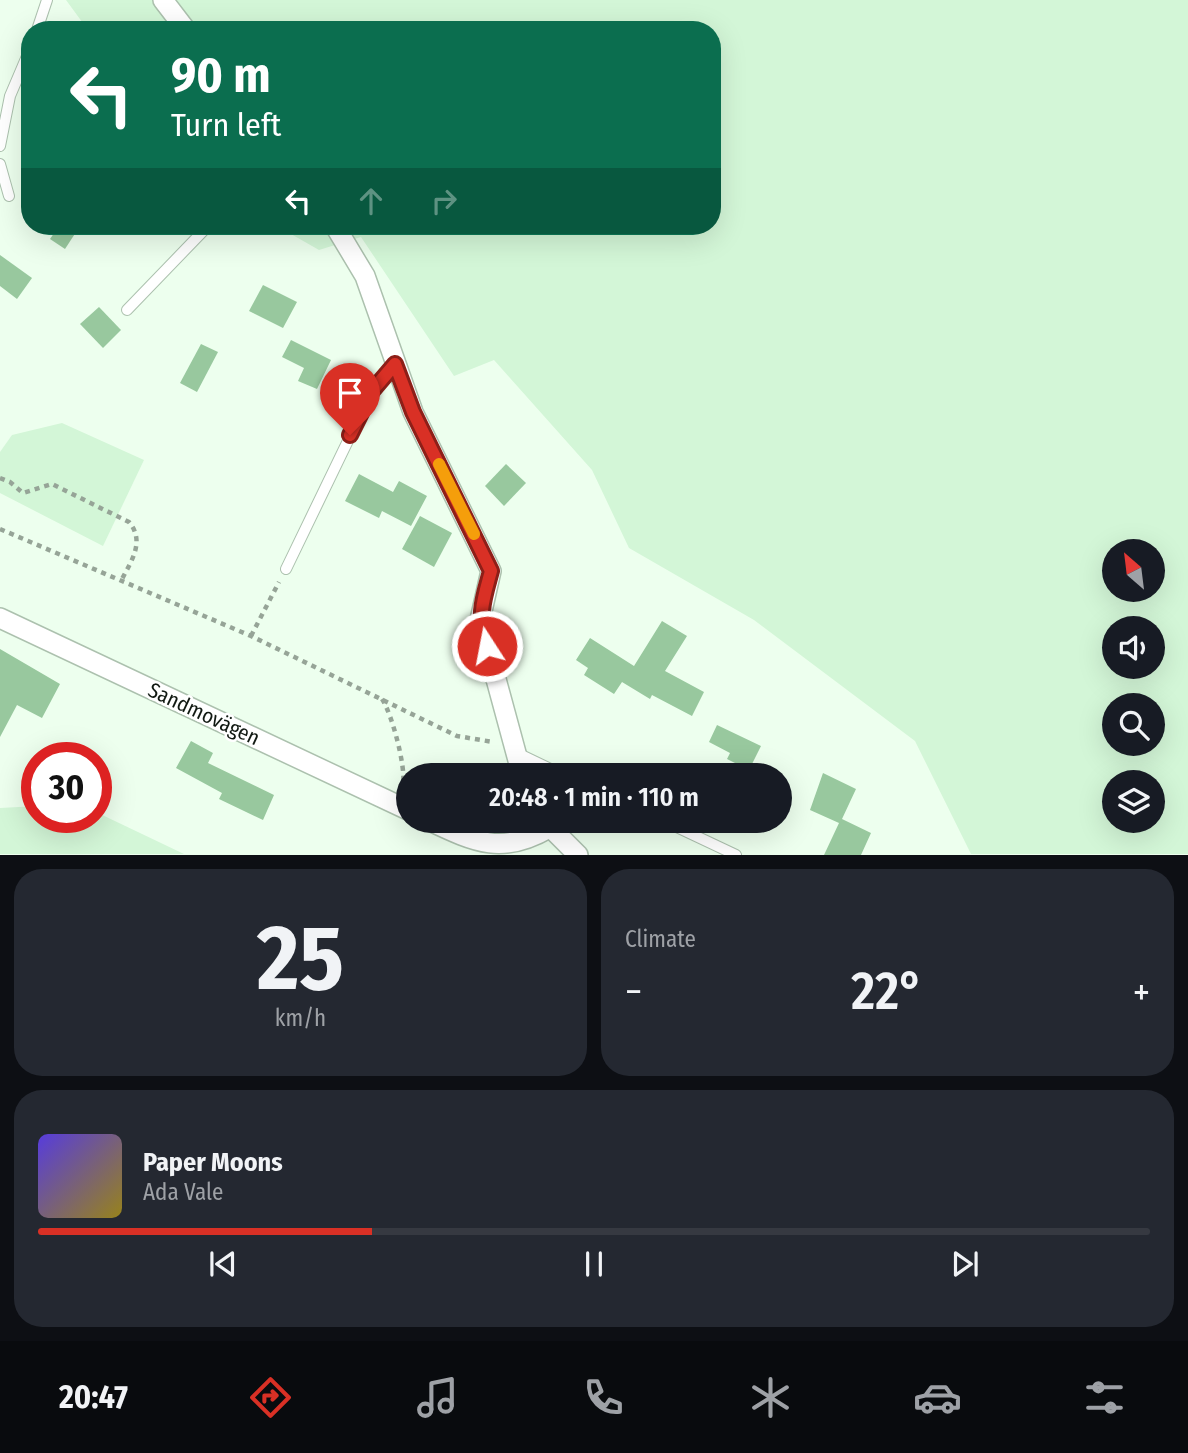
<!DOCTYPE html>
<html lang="en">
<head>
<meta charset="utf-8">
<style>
	:root { --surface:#171b24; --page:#242831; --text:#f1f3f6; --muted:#9ea1a6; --line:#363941; --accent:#d93025 }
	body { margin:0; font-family:"Fira Sans Condensed",sans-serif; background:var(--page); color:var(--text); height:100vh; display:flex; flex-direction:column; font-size:26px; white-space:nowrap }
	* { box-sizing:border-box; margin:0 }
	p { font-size:23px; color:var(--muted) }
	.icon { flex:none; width:38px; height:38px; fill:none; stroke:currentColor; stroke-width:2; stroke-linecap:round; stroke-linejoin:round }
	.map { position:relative; height:855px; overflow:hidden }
	.sheet { display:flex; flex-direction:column; gap:14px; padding:14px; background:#0d0f14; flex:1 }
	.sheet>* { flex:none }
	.guide { position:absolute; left:21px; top:21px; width:700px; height:214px; border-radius:28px; box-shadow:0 7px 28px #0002; background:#0b6e4f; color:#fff; overflow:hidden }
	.needle { width:46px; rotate:332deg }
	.fabs { position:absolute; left:1102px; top:539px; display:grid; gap:14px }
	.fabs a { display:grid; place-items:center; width:63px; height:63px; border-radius:50%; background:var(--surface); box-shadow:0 7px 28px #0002; font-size:35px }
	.speed { position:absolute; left:21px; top:742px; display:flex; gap:14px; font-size:35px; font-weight:700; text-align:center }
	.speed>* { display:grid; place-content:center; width:91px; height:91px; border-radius:50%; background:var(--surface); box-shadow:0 7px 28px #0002; line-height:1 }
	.speed .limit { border:10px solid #d22; background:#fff; color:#111 }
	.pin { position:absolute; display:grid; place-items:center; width:60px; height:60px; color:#fff; margin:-72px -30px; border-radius:50% 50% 50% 0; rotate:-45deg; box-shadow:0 0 7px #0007 }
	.pin .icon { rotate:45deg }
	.me { position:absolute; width:77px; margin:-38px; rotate:349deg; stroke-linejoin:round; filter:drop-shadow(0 0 5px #0008) }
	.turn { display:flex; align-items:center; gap:24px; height:147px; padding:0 35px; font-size:32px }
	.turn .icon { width:91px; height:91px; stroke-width:2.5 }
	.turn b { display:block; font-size:49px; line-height:60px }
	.lanes { display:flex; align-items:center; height:66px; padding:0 35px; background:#0003; justify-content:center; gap:35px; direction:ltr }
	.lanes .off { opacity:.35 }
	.big { font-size:52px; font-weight:600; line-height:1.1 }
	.sheet .tile { flex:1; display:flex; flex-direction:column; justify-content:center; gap:10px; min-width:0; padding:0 24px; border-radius:28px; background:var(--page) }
	.sheet .dial { align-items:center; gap:0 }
	.dial b { font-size:91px; line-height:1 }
	.song { display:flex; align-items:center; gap:21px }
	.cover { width:84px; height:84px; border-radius:10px; background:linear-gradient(135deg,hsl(250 70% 55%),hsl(50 70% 35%)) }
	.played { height:7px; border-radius:4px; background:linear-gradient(90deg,var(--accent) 30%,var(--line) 30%) }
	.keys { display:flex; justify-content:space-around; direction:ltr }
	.heat { display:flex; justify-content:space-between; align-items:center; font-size:38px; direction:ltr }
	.sheet .tiles { flex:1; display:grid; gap:14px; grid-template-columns:1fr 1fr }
	.tile:last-child { grid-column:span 2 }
	.trip { position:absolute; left:396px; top:763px; width:396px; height:70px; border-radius:35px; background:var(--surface); box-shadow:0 7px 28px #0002; font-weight:600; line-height:70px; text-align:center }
	.tabs { display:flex; height:112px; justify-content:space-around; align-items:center; background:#090b0e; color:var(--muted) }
	.tabs .icon { width:49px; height:49px }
	.tabs .on { color:var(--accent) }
	.tabs b { font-size:32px; color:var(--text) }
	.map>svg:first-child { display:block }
</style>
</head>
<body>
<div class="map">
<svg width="1188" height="855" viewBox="0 0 1188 855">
	<rect width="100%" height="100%" fill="#edffee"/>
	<g fill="#d3f6d7" fill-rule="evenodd">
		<path d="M66 0H1188V854H971L915 741 754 620 629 548 592 470 494 360 454 376 361 237 319 250 277 226H712V30H88ZM1115 551H1153V590H1115ZM1115 628H1153V667H1115ZM1115 705H1153V744H1115ZM1115 782H1153V821H1115Z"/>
		<polygon points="62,423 144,460 103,546 0,493 0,452 12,435"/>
		<polygon points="37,806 37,817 96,817 96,812 184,854 0,854 0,808"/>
	</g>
	<g fill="#98c89e">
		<polygon points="59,226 80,226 65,249 50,239"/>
		<polygon points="0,255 32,278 17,299 0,286"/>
		<polygon points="263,285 297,302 283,328 249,311"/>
		<polygon points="99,307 121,330 103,348 80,324"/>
		<polygon points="291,340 331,360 317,389 298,381 304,368 282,357"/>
		<polygon points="201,344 218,352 197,392 180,383"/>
		<polygon points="506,464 526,483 504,506 485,486"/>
		<polygon points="359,474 393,492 399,481 427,496 411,526 382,511 379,518 345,501"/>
		<polygon points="420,516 452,533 434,567 402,549"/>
		<polygon points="662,621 687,636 665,671 704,692 692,716 652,695 650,699 622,682 614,694 584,675 588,668 576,660 590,638 634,666"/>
		<polygon points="0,649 60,684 42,718 17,705 0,737"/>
		<polygon points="717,725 761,746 749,770 727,759 730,753 709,742"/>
		<polygon points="191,741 213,753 208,763 274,795 263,820 219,799 222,793 176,768"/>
		<polygon points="823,773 856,789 842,819 871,833 861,855 824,855 839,823 810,810"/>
	</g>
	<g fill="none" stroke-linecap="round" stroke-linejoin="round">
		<defs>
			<g id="lane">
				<polyline points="37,30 47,0"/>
				<polyline points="0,146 10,96 30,49"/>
				<polyline points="0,164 9,196"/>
				<polyline points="127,310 208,226"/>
				<polyline points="286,569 372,391 395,364"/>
				<polyline points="517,753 563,775"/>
				<polyline points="664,821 736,855"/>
			</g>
			<g id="street">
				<polyline points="163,0 186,30"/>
				<polyline points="335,226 365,276 413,412 491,571 480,620 522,775"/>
				<polyline points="0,618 408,810"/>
				<path d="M430 821C476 843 503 855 549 828"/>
				<polyline points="544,821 578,855"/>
			</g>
		</defs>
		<use href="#lane" stroke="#acc1ae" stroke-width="12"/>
		<use href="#street" stroke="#acc1ae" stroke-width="22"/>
		<g stroke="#96a497" stroke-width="4.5" stroke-dasharray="5 5" stroke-linecap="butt">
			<path d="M0 478 10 482 23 493 52 484 129 522C145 541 132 560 122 579"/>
			<polyline points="0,529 251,636 457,736 493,742"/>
			<polyline points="251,636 279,582"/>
			<path d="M382 699C392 714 406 767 403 784"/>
		</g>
		<use href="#lane" stroke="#fff" stroke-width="10"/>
		<use href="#street" stroke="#fff" stroke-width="19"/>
	</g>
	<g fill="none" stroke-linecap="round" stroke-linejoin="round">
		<defs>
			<path id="route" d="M350 435 372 391 395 364 413 412 491 571C482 604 478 612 487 646"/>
		</defs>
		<use href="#route" stroke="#8d1f18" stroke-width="18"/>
		<use href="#route" stroke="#d93025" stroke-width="12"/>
		<polyline stroke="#f59e0b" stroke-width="12" points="439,464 474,534"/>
	</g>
	<g text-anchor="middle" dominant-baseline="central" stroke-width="5" stroke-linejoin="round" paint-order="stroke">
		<g font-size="21" fill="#111912" stroke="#fff">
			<text transform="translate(204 714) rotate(25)">Sandmovägen</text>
		</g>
	</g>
</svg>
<div class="fabs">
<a><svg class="needle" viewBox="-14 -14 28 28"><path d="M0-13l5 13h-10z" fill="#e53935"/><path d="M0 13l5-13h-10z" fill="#9ea1a6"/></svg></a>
<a><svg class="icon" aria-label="sound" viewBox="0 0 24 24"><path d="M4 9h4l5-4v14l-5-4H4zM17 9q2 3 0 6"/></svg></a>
<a><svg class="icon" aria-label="search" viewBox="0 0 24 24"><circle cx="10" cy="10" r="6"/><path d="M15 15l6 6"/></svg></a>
<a><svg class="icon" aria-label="layers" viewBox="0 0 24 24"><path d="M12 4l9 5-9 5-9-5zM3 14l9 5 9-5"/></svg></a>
</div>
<div class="speed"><div class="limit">30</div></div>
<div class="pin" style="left:350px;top:435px;background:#d93025"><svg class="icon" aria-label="arrive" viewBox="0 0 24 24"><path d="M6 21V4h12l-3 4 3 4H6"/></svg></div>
<svg class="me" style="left:487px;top:646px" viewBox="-20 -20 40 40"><circle r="17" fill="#d93025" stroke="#fff" stroke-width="3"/><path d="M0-11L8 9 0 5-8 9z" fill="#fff"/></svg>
<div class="trip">20:48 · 1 min · 110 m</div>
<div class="guide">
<div class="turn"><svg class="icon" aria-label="left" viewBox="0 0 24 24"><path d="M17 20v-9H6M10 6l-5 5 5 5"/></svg><div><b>90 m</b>Turn left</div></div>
<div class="lanes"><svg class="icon" aria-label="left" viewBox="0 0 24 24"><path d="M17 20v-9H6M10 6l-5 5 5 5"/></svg><svg class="icon off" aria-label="ahead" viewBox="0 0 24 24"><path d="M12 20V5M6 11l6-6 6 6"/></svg><svg class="icon off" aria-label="right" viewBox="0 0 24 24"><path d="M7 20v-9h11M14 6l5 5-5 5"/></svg></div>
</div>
</div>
<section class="sheet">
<div class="tiles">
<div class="tile dial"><b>25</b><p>km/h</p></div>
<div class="tile"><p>Climate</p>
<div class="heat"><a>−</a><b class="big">22°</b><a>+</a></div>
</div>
<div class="tile">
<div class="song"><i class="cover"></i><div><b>Paper Moons</b><p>Ada Vale</p></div></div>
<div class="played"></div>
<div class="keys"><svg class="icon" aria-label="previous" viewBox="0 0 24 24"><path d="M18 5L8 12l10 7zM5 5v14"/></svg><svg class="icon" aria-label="pause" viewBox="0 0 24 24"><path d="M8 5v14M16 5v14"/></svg><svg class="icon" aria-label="next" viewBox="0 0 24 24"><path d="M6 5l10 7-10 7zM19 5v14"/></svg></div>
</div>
</div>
</section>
<nav class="tabs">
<b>20:47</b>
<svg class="icon on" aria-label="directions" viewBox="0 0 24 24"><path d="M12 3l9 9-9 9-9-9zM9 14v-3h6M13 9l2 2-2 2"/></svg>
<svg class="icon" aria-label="music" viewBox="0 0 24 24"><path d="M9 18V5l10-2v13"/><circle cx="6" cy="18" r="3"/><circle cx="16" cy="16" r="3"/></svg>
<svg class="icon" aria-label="phone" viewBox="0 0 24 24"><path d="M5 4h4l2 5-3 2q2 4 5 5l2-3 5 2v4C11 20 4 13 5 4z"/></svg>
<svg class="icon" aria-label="climate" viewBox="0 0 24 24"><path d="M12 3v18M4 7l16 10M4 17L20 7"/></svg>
<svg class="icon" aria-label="car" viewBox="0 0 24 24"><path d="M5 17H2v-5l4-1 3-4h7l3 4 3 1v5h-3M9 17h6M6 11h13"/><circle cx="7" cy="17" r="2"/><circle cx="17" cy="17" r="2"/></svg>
<svg class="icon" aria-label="filters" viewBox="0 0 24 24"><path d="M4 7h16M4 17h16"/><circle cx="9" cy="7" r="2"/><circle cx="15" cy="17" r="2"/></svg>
</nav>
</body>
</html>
